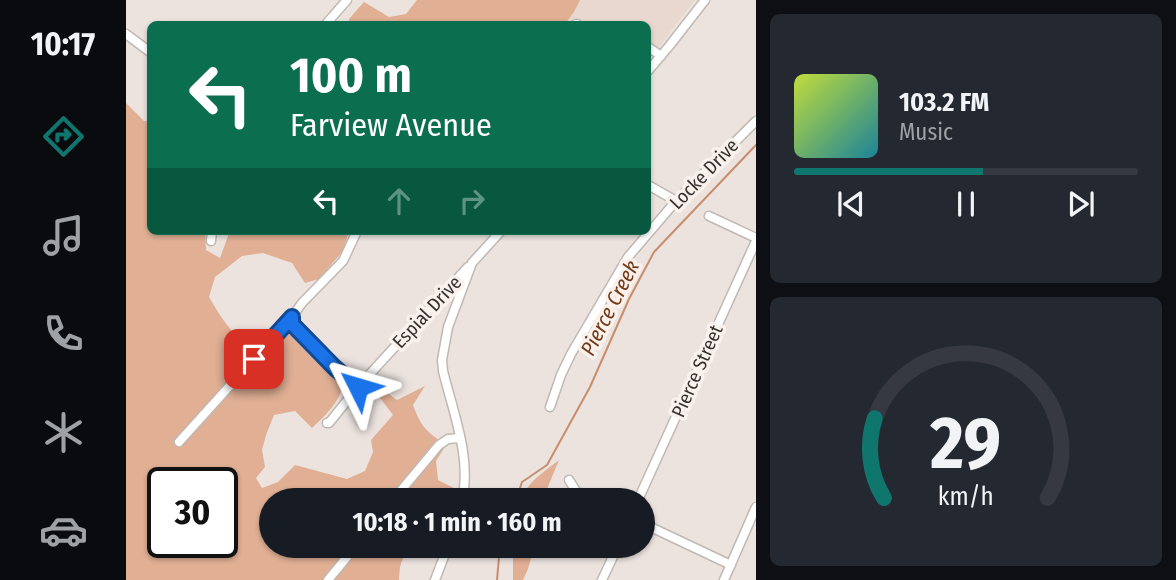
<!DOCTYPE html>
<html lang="en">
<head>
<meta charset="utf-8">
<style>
	:root { --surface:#171b24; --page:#242831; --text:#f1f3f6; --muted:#9ea1a6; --line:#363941; --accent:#0f766e }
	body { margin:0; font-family:"Fira Sans Condensed",sans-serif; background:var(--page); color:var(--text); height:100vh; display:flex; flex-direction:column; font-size:26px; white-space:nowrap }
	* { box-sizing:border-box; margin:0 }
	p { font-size:23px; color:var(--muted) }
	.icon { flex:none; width:38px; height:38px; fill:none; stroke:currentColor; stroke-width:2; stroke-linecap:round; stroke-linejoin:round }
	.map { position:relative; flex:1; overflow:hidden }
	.details { display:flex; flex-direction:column; gap:14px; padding:14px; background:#0d0f14; width:420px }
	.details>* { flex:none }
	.hud { position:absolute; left:21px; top:21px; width:504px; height:214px; border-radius:10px; box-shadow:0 2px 5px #0004; background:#0b6e4f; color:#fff; overflow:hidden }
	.speed { position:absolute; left:21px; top:467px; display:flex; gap:14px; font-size:35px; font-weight:700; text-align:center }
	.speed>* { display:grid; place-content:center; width:91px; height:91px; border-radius:50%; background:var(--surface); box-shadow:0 2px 5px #0004; line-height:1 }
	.speed .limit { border:4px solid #111; border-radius:10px; background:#fff; color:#111 }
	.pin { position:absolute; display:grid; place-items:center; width:60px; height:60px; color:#fff; margin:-30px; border-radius:14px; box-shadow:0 4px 10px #0006 }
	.me { position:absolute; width:77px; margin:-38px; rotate:310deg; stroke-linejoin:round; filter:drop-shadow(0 0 5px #0008) }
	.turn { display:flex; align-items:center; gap:24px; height:147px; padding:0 28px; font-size:32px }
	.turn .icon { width:91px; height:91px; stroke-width:2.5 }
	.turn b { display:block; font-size:49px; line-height:60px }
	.lanes { display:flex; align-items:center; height:66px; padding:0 28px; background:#0003; justify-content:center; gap:35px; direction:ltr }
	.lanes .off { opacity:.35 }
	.details .tile { flex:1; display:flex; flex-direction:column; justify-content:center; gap:10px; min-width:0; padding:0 24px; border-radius:10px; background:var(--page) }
	.details .dial { align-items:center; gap:0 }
	.dial svg { height:182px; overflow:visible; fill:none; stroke:var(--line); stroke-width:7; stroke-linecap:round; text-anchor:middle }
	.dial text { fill:var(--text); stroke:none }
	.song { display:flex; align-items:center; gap:21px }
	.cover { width:84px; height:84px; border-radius:10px; background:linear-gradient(135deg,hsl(70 70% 55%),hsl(190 70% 35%)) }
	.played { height:7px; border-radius:4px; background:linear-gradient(90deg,var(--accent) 55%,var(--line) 55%) }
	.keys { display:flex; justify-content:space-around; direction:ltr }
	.trip { position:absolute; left:133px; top:488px; width:396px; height:70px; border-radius:35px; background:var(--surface); box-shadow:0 2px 5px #0004; font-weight:700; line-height:70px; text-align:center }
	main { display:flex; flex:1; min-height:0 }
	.tabs { display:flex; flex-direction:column; width:126px; justify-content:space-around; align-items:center; background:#090b0e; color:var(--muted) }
	.tabs .icon { width:49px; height:49px }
	.tabs .active { color:var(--accent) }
	.tabs b { font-size:32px; color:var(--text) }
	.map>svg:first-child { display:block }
</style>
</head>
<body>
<main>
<nav class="tabs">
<b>10:17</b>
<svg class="icon active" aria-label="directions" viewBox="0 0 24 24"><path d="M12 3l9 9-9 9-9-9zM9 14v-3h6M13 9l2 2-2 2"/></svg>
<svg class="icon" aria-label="music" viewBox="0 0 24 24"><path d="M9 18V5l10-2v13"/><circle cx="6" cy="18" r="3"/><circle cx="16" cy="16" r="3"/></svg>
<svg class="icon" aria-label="phone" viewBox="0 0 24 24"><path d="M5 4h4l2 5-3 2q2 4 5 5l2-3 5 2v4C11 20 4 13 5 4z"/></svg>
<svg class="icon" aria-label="climate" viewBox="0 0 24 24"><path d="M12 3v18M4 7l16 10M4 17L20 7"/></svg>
<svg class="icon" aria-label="car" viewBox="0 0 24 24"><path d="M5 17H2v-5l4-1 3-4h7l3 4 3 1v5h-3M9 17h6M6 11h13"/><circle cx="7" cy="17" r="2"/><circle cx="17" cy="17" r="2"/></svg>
</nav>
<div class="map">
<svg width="630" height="580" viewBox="0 0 630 580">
	<rect width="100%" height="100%" fill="#ece3df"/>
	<polygon fill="#e8d8cf" points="438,0 569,0 532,48 522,45 522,24 452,24 439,20"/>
	<g fill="#e0af94" fill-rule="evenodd">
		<polygon points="291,0 454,0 448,12 439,24 223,24 223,19 238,2 263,17 280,14"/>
		<path d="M0 103 18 121H24V231H79L80 250 94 258 102 236 101 231H223L217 251 193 279 179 283 166 263 137 253 116 256 89 277 83 297C97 321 113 347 142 352L162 330 168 332 218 381C214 402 201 414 186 428L169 411 148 415 140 435 136 450 139 467 130 478 136 488 152 482 169 465 221 479 239 471 247 452 245 440 267 415 248 390 252 386 271 400 299 386 287 405C295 427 300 431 320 445L310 461 312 480 332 490 322 494 308 497 307 500H145V546H288C275 557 274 563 273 580H0ZM37 483H96V542H37Z"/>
		<path d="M433 460 421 489 411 500H395C401 482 418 472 433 460Z"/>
		<polygon points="387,546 424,546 423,549 407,551 402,569 397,580 387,580"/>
	</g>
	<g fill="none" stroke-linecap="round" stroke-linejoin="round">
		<g stroke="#c88d6c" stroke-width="2">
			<polyline points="390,500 396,482 421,465 464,387 503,299 528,252 630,145"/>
			<polyline points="371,580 374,546"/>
		</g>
		<defs>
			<g id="minor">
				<polyline points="200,24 221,0"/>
				<polyline points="450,24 451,24"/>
				<polyline points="0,34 24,52"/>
				<polyline points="522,47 535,56"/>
				<polyline points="522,71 544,45 579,0"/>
				<polyline points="522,185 550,201"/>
				<polyline points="583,216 630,238"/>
				<polyline points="85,241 86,231"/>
				<polyline points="166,317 166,324 170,328 209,368 232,387"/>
				<polyline points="424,407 435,375 445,354 502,257 550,201 630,121"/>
				<polyline points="201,423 203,423 232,387 342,267"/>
				<polyline points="53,442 166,317 176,303 217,261 231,231"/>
				<polyline points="443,480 450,491 465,500"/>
				<polyline points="267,500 313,445 322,439 334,438"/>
				<path d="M336 500C346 459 327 412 317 371L316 360 322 327 346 263 375 231"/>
				<polyline points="512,500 630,241"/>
				<polyline points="516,523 605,565"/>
				<polyline points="202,580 230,546"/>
				<polyline points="309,580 322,546"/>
				<polyline points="476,580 492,546"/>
				<polyline points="598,580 630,507"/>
			</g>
		</defs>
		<use href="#minor" stroke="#c0b8b3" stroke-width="11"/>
		<use href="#minor" stroke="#fff" stroke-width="8"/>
	</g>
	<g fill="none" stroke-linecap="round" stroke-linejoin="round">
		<defs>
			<polyline id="route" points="128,359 166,317 166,324 170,328 209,368 232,387"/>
		</defs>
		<use href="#route" stroke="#114b97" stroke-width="18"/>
		<use href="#route" stroke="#1a73e8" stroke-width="12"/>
	</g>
	<g text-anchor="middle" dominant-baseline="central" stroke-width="7" stroke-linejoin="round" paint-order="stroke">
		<g font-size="19" fill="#35312f" stroke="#faf1ec">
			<text transform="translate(578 174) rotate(-46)">Locke Drive</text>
			<text transform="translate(301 312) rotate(-47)">Espial Drive</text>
			<text transform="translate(571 371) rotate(-66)">Pierce Street</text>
		</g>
		<g font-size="21" font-style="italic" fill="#733a16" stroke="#faf1ec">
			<text transform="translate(484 308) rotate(-63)">Pierce Creek</text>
		</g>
	</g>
</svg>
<div class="speed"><div class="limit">30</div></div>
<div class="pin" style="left:128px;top:359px;background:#d93025"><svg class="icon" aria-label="arrive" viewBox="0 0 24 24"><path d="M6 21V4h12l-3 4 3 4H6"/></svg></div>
<svg class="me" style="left:232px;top:387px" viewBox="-20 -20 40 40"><path d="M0-17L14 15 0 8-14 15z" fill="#1a73e8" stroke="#fff" stroke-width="4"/></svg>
<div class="trip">10:18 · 1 min · 160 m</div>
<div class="hud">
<div class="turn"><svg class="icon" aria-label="left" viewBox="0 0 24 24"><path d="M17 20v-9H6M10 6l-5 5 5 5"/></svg><div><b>100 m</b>Farview Avenue</div></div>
<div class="lanes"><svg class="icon" aria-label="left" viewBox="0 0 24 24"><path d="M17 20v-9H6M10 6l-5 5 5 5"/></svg><svg class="icon off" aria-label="ahead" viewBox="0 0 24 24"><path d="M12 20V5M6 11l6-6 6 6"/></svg><svg class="icon off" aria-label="right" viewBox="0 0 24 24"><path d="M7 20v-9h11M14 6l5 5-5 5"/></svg></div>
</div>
</div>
<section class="details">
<div class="tile">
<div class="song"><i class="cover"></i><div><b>103.2 FM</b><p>Music</p></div></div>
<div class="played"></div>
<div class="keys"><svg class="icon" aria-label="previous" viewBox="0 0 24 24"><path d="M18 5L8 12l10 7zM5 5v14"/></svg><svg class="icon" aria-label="pause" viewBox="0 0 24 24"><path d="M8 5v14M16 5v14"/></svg><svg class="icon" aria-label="next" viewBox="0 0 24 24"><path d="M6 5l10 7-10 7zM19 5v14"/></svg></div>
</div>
<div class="tile dial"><svg viewBox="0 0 100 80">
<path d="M14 69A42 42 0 1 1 86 69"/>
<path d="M14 69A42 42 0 0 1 10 34" stroke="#0f766e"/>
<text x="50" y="56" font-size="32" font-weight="700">29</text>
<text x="50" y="72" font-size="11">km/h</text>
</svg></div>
</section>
</main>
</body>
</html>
